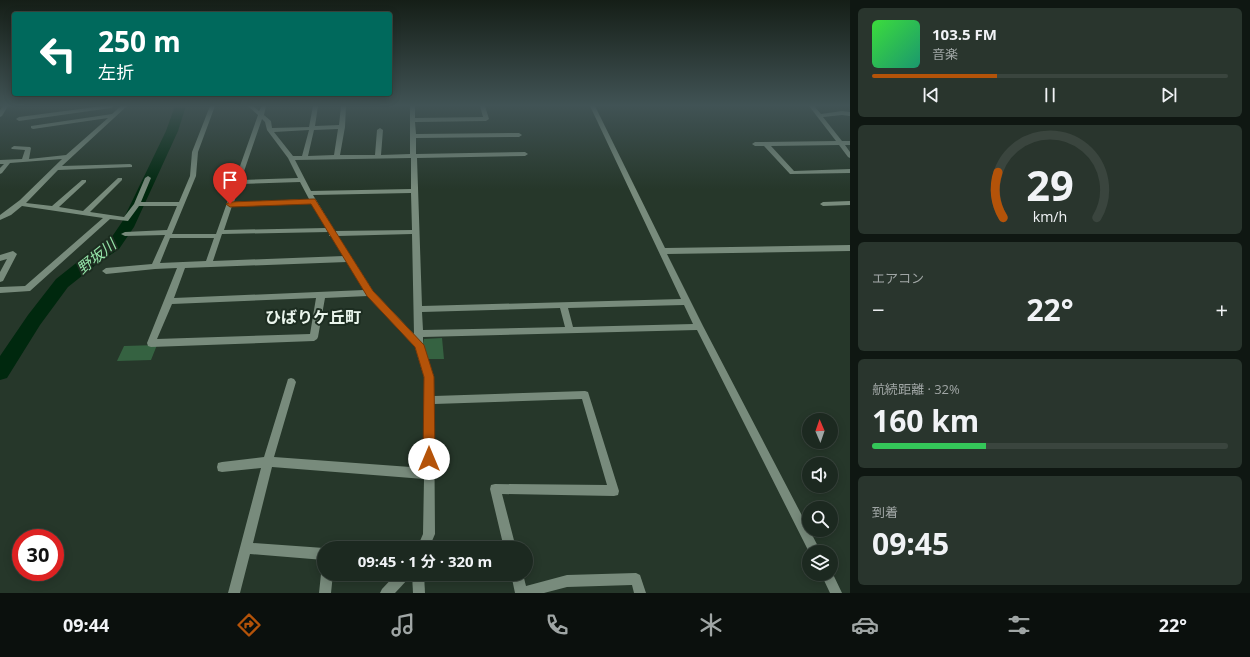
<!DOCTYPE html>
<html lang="ja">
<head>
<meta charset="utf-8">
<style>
	:root { --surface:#1c2920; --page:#29352d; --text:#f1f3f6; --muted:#a0a6a5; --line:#3a453e; --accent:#b45309 }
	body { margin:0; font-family:"Open Sans","Noto Sans JP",sans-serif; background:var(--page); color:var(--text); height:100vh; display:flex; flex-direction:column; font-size:15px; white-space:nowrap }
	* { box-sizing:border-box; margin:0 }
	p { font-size:13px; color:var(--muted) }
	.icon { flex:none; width:22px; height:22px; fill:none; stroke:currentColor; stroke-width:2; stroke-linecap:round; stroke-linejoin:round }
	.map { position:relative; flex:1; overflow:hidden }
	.sheet { display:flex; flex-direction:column; gap:8px; padding:8px; background:#0f1712; width:400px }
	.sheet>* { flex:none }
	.top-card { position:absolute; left:12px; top:12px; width:380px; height:84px; border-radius:4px; box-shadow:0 2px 10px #0003,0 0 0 1px var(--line); background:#00695c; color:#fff; overflow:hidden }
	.needle { width:26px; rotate:358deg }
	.buttons { position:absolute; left:802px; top:413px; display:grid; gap:8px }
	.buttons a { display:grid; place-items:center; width:36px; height:36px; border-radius:50%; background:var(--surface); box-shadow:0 2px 10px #0003,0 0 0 1px var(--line); font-size:20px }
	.speed { position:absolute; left:12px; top:529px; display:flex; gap:8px; font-size:20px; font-weight:700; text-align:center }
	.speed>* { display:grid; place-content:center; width:52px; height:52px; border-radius:50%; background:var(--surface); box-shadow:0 2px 10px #0003,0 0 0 1px var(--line); line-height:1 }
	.speed .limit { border:6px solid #d22; background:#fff; color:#111 }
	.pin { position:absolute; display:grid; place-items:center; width:34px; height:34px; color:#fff; margin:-41px -17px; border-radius:50% 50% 50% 0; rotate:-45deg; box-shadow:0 0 4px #0007 }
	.pin .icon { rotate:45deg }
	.me { position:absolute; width:44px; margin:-22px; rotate:0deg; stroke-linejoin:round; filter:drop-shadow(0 0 3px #0008) }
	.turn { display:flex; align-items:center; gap:14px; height:84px; padding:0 20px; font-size:18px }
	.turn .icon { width:52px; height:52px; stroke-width:2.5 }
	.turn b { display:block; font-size:28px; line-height:34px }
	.big { font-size:30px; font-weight:700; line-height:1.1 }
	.sheet .widget { flex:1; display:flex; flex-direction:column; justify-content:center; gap:6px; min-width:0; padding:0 14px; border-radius:6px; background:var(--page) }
	.sheet .dial { align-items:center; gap:0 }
	.dial svg { height:104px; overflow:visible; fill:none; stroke:var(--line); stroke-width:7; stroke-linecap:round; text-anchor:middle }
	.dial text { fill:var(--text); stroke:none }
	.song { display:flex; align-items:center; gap:12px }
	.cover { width:48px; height:48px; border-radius:6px; background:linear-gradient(135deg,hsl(120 70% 55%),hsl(160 70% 35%)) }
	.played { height:4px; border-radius:2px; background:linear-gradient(90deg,var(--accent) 35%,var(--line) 35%) }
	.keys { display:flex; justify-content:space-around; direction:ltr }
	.heat { display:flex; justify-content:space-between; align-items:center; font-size:22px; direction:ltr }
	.charge { height:6px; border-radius:3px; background:linear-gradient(90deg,#34c759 32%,var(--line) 0) }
	.trip { position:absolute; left:317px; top:541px; width:216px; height:40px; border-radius:20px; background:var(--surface); box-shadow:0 2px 10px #0003,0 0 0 1px var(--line); font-weight:700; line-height:40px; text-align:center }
	.tab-bar { display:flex; height:64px; justify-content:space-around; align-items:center; background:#0b100d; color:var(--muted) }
	.tab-bar .icon { width:28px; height:28px }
	.tab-bar .active { color:var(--accent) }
	.tab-bar b { font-size:18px; color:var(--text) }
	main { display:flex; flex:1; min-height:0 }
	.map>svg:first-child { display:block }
</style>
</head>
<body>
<main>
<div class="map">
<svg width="850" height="593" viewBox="0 0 850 593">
	<rect width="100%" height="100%" fill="#26372a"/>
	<g fill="#356241">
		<polygon points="442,338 444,359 428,359 422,347 424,339"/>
		<polygon points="157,345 151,360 117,361 124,346"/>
	</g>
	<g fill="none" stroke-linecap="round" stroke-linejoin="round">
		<polygon fill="#00280e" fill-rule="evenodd" points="175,106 186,106 178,131 134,227 119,249 97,264 68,287 40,325 7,378 0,380 0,356 28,315 56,279 85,256 109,241 122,222 166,131"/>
		<g fill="#788b7c" fill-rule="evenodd">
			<polygon points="3,106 8,106 2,116 0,117 0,110"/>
			<polygon points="103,106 114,106 111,108 19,121 16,119 19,117"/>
			<path d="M121 106H127L62 166 130 164 132 165V167L58 170 26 203 52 206 82 180H86V182L59 207 83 211 118 178H122V180L90 212 124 217 134 204 145 178 148 176 151 178 141 202H179L190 176 192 152 210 106H215L198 152 196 176 172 234H216L258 115 248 106H253L259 111 262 106H266L264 115 271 121 272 128 309 127 313 106H318L315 126 339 125 341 106H346L345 127 340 155H375L377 130 380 128 383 130 381 155 410 154V106H415V118L483 117 480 106H485L489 119 486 121 415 122 416 134 519 133 522 135 519 137 416 138V154L525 152 528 154 525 156 417 158 422 306 681 299 590 106H595L665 248 850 245V251L667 254 703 326 821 552H809L697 330 423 337V345L434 377V396L585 391 588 392 619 491 618 495 614 496 502 494 516 548H504L490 489 491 485 495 484 607 485 582 399 434 404 435 534 429 548H417L423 534 424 479 272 467 253 543 324 548V560L250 554 240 593H228L261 468 222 472 218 471 217 467 218 463 222 462 264 457 288 379 291 378 294 379 296 382 274 457 424 468V377L415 347 368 296 325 298 318 337 317 339 314 341 151 347 148 346 147 343 177 268 155 269 106 274 102 271 106 268 152 264 165 235 125 236 121 234 125 232 167 230 177 206H139L128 221 110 219 30 291 0 293V287L25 286 103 218 22 206 11 215 0 220V215L20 200 62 159 10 163 2 173 0 174V168L4 164H0V160L22 159 25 150 12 149 11 148 14 146 30 147 31 148 29 159 66 155 108 118 33 129 31 128V126L112 114ZM262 119 265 122 267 130 288 158 298 178 241 180ZM338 129 334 155 308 156 314 130ZM309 130 302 156H293L274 132ZM411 158V189L311 191 295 160ZM300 182 309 199 234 202 240 184ZM411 193 412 230 335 231 313 195ZM311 203 326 228 224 230 232 206ZM329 232V236H331L344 256 213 261 222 234ZM412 234 414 334 373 291 338 236ZM170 238H214L206 261 160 263ZM347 262 364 290 174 298 185 268ZM316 298 310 334 157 339 172 304ZM684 305 693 324 573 327 568 308ZM560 308 565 327 423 330 422 312Z"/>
			<polygon points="809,106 814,106 821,114 842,111 850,112 850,116 842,115 823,117 842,141 850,141 850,145 845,145 850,152 850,158 848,157 839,145 771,146 794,171 850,169 850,173 790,174 764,146 755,146 752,144 755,142 836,141"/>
			<polygon points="850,201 850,205 823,206 820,204 823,202"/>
			<polygon points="13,251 17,254 3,281 0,282 0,272 7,259 0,261 0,255"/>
			<polygon points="324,569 324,574 333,574 331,593 319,593 321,574"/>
			<polygon points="831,570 842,593 830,593 821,574 831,574"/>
			<polygon points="636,573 640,575 646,593 634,593 632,585 567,587 544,593 515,593 511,574 523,574 526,586 567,575"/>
			<polygon points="396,574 411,574 409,578 395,593 380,593 382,589"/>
			<polygon points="412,574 424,574 425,593 413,593"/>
		</g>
	</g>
	<linearGradient id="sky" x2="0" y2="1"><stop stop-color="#151e17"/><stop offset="0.56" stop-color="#415355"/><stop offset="1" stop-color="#415355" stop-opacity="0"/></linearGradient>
	<rect width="850" height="189" fill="url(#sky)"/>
	<polygon fill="#b45309" stroke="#753606" points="313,199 315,199 373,291 424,345 434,377 435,459 433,463 429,465 425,463 423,459 424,377 415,347 367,296 311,204 230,207 226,204 230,202"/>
	<g text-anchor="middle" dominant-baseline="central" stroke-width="4" stroke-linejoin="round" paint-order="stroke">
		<g font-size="15" font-style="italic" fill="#95e5a9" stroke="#1d2d21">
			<text transform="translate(96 256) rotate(-39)">野坂川</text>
		</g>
		<g font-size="16" font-weight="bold" fill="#eaf5ec" stroke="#1d2d21">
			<text x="313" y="317">ひばりケ丘町</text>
		</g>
	</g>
</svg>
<div class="buttons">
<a><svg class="needle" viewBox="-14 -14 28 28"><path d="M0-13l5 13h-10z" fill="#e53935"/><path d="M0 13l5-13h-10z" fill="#a0a6a5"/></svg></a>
<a><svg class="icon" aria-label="sound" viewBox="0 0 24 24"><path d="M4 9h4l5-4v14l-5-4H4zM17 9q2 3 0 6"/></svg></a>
<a><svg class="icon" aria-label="search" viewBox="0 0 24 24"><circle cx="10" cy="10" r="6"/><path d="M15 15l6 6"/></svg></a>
<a><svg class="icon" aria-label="layers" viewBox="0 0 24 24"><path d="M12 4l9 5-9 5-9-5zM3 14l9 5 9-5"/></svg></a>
</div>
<div class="speed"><div class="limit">30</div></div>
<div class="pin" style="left:230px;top:204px;background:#d93025"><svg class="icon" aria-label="arrive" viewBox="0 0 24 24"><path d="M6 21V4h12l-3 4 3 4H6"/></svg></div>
<svg class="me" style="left:429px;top:459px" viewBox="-20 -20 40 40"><circle r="19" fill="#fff"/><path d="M0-13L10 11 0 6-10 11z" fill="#b45309"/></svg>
<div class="trip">09:45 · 1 分 · 320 m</div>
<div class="top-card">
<div class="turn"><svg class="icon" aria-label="left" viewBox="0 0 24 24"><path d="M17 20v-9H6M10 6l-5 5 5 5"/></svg><div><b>250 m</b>左折</div></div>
</div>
</div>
<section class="sheet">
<div class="widget">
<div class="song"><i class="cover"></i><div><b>103.5 FM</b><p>音楽</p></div></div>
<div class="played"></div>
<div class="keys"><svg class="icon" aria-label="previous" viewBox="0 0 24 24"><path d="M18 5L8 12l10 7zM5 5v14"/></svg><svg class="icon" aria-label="pause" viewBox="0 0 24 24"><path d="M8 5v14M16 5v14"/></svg><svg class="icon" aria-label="next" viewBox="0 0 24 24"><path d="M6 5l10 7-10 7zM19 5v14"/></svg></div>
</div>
<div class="widget dial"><svg viewBox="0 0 100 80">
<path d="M14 69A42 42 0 1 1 86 69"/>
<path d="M14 69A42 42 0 0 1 10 34" stroke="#b45309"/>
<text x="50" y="56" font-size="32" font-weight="700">29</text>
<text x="50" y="72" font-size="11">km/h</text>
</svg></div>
<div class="widget"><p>エアコン</p>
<div class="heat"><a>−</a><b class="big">22°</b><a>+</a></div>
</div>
<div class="widget"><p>航続距離 · 32%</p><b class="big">160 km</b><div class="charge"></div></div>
<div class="widget"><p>到着</p><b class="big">09:45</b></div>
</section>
</main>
<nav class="tab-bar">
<b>09:44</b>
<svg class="icon active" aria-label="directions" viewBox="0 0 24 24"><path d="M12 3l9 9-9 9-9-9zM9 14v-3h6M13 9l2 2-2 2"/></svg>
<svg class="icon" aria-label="music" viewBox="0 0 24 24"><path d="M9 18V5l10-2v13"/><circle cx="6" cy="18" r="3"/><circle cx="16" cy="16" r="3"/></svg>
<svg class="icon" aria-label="phone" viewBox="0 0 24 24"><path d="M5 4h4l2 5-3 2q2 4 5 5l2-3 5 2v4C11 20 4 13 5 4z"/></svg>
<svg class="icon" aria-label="climate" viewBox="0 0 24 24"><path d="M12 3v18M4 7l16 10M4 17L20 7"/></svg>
<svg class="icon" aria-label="car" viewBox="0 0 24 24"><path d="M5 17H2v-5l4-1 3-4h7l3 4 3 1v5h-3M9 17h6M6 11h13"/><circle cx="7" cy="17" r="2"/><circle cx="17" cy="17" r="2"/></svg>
<svg class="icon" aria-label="filters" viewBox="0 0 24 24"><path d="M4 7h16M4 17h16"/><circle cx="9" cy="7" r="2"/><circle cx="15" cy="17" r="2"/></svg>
<b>22°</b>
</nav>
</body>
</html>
